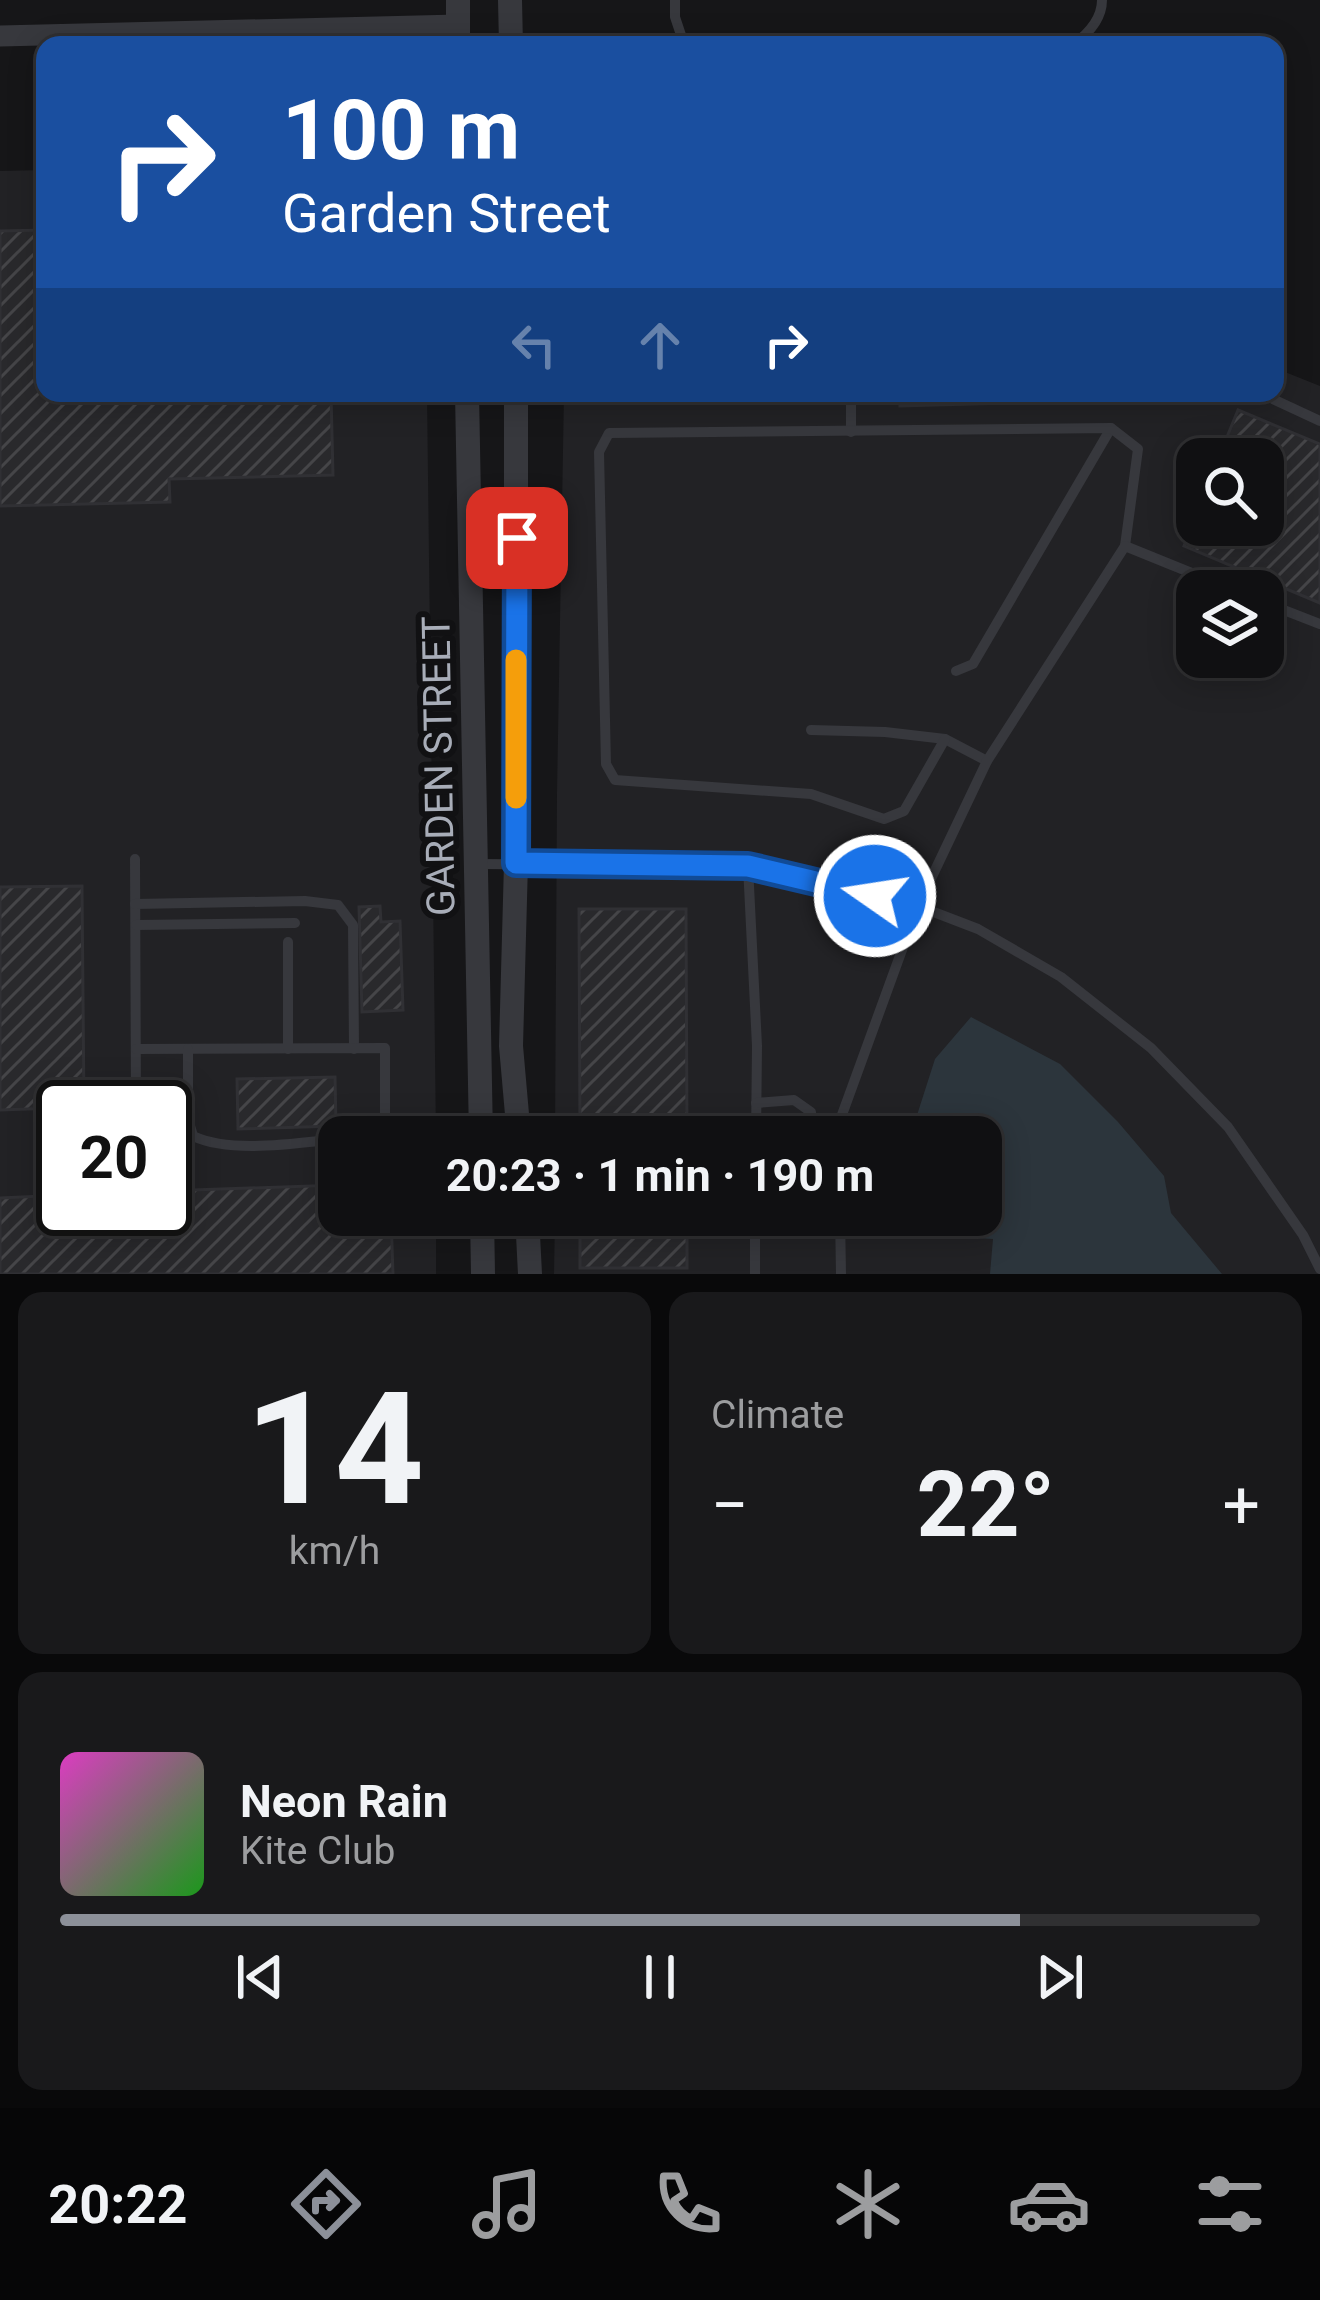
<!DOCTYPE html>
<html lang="en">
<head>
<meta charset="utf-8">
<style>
	:root { --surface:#101012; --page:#19191b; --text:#f1f3f6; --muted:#9c9d9f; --line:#303032; --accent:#8c9099 }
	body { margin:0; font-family:Roboto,sans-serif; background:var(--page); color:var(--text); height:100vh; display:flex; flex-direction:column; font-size:45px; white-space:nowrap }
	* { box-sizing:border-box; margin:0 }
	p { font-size:39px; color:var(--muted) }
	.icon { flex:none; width:66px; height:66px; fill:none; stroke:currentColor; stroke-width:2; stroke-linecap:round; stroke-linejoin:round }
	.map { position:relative; height:1274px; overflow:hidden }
	.drawer { display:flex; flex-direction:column; gap:18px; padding:18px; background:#09090a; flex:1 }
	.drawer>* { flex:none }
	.hud { position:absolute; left:36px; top:36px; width:1248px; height:366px; border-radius:24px; box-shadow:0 6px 30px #0003,0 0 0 3px var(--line); background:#1a4fa0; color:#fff; overflow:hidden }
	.tools { position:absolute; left:1176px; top:438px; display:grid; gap:24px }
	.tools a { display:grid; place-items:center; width:108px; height:108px; border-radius:24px; background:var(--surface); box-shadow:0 6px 30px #0003,0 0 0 3px var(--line); font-size:60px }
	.speed { position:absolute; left:36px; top:1080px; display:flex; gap:24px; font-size:60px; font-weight:700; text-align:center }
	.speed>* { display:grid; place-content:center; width:156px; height:156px; border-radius:50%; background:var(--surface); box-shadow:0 6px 30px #0003,0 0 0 3px var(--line); line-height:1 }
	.speed .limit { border:6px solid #111; border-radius:18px; background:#fff; color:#111 }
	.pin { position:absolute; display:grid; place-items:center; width:102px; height:102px; color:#fff; margin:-51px; border-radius:24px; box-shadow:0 6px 18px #0006 }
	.me { position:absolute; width:132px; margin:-66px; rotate:283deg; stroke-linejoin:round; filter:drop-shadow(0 0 9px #0008) }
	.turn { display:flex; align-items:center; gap:42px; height:252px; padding:0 48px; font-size:54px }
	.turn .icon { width:156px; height:156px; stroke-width:2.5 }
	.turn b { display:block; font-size:84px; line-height:102px }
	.lanes { display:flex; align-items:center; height:114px; padding:0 48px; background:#0003; justify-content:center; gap:60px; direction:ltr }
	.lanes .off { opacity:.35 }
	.big { font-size:90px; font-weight:700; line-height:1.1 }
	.drawer .card { flex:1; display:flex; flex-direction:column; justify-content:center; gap:18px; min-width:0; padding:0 42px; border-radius:24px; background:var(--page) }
	.drawer .dial { align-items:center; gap:0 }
	.dial b { font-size:156px; line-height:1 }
	.song { display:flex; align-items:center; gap:36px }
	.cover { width:144px; height:144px; border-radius:18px; background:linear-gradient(135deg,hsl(310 70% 55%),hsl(120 70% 35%)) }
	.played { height:12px; border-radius:6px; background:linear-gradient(90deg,var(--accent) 80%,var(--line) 80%) }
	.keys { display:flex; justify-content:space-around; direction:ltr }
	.heat { display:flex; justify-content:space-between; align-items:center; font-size:66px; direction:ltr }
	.drawer .tiles { flex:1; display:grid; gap:18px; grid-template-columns:1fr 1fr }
	.card:last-child { grid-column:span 2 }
	.trip { position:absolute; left:318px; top:1116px; width:684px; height:120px; border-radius:24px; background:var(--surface); box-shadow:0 6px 30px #0003,0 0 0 3px var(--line); font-weight:700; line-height:120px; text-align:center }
	.menu { display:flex; height:192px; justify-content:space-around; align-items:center; background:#060607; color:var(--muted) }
	.menu .icon { width:84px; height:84px }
	.menu .selected { color:var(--accent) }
	.menu b { font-size:54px; color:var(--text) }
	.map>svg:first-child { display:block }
</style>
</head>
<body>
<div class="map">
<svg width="1320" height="1274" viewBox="0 0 1320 1274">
	<defs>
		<pattern id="building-hatch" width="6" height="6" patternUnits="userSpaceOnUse" patternTransform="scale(3)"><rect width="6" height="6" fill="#29292c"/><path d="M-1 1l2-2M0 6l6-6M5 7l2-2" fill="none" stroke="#454548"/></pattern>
	</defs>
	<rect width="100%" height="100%" fill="#161618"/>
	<g fill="#222225" fill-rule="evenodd">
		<path d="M45 170V393H427L436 1137H339V1215H436V1274H0V171ZM63 1107H165V1209H63Z"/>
		<path d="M1275 368 1320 386V1274H554L555 1215H981V1137H555L557 793 564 393H1275ZM1197 459H1263V525H1197ZM1197 591H1263V657H1197Z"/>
	</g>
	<polygon fill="#2c353c" points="971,1017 1060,1064 1118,1122 1164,1176 1171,1213 1222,1274 990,1274 993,1239 927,1235 918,1215 981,1215 981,1137 910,1137 935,1059"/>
	<g fill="url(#building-hatch)" stroke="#303034" stroke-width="3">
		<polygon points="45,230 45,393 331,393 333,475 169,479 170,502 0,506 0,231"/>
		<polygon points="587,393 782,393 782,397 587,401"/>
		<polygon points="900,393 1156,393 1156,399 900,406"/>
		<polygon points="1238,410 1320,444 1320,603 1184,546 1197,513 1197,525 1263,525 1263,459 1218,459"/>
		<polygon points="82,886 84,1107 0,1110 0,887"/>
		<polygon points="380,906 381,922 400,921 403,1010 362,1012 359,907"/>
		<polygon points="579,909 686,909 687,1137 580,1137"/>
		<polygon points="335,1077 336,1126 238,1129 237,1079"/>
		<polygon points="339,1185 339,1215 391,1215 393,1274 0,1274 0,1198 63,1195 63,1209 165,1209 165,1191"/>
		<rect x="580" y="1215" width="107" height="53"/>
	</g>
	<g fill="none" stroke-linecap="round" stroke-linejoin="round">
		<g stroke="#37383d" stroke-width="10">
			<polyline points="675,0 675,17 683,41 698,45"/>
			<path d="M1073 45C1088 34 1102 20 1102 0"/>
			<polyline points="851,393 851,432"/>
			<polyline points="1260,393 1320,421"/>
			<polyline points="1263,602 1320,624"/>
			<polyline points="956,671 973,664 1111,428"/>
			<polyline points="811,730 885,732 945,739 987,761"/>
			<polyline points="945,739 904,811 884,819 811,794 615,780 606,764 599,452 609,433 1111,428 1138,449 1125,546"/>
			<polyline points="135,859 136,1107"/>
			<polyline points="477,864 748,866 918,906 978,929 1061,977 1151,1048 1228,1127 1303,1235 1320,1269"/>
			<polyline points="748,866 757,1046 756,1137"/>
			<polyline points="135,904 305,901 338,905 353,925 354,1049"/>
			<polyline points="136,925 295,923"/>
			<polyline points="136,1049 385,1048 385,1124 370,1137"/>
			<path d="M188 1049V1119L193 1136C231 1154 297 1143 339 1139"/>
			<polyline points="288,1049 288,942"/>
			<polyline points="756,1103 794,1100 811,1112 811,1137"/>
			<polyline points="840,1137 839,1123 918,906 987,761 1125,546 1236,591"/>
			<polyline points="60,1138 63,1138"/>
			<polyline points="840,1215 841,1274"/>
			<polyline points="755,1274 755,1215"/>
		</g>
		<polyline stroke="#37383d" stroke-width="21" points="0,36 458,25"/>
		<g stroke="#37383d" stroke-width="24">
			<polyline points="458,0 458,45"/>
			<polyline points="510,0 511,45"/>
			<polyline points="467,393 481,1137"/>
			<polyline points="516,393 516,863 511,1046 519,1137"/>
			<polyline points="482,1215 483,1274"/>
			<polyline points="527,1215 530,1274"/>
		</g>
	</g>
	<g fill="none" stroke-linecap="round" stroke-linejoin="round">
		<defs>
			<polyline id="route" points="517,538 516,863 748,866 875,896"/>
		</defs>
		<use href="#route" stroke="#114b97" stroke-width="30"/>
		<use href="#route" stroke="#1a73e8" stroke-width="21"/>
		<polyline stroke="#f59e0b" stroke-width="21" points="516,798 516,660"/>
	</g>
	<g text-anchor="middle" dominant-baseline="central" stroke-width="12" stroke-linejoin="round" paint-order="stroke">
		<g font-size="39" fill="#a8adb8" stroke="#111113">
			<text transform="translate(439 766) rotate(-91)">GARDEN STREET</text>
		</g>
	</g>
</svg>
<div class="tools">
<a><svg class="icon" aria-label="search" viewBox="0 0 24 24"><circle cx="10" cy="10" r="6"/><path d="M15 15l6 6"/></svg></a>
<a><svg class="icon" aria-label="layers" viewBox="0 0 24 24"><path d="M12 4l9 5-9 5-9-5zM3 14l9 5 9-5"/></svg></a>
</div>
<div class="speed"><div class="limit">20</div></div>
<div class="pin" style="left:517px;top:538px;background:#d93025"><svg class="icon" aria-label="arrive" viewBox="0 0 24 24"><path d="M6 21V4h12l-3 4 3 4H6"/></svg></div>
<svg class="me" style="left:875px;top:896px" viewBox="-20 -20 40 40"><circle r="17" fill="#1a73e8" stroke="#fff" stroke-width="3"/><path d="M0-11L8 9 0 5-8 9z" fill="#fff"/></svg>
<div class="trip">20:23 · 1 min · 190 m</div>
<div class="hud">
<div class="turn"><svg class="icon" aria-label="right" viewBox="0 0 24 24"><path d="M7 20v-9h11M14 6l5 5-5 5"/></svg><div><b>100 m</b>Garden Street</div></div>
<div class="lanes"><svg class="icon off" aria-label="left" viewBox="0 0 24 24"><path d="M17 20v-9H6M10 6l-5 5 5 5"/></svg><svg class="icon off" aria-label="ahead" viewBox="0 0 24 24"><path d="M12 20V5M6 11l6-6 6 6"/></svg><svg class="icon" aria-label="right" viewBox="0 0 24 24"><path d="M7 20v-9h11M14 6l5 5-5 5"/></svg></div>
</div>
</div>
<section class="drawer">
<div class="tiles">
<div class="card dial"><b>14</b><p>km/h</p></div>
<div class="card"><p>Climate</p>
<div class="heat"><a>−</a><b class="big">22°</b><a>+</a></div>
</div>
<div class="card">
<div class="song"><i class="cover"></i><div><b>Neon Rain</b><p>Kite Club</p></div></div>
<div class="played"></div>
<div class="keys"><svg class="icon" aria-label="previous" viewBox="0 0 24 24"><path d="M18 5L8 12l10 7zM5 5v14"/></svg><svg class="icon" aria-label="pause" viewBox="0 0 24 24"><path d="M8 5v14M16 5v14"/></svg><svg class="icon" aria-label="next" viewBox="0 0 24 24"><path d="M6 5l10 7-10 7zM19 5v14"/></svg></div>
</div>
</div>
</section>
<nav class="menu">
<b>20:22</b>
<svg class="icon selected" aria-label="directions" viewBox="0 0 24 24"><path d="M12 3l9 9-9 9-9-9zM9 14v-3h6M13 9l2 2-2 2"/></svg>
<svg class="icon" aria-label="music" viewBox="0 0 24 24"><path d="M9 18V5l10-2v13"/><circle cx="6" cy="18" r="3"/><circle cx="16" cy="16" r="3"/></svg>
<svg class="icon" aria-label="phone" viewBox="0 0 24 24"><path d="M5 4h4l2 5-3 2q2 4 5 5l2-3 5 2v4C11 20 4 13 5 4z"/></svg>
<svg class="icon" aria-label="climate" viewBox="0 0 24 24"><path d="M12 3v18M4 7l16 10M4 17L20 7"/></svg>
<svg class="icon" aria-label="car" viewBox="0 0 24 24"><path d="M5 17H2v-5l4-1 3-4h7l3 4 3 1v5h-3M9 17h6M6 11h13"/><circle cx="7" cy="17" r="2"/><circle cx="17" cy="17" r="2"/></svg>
<svg class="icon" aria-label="filters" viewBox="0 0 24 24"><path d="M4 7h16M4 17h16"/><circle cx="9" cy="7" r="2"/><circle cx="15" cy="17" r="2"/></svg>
</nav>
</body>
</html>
